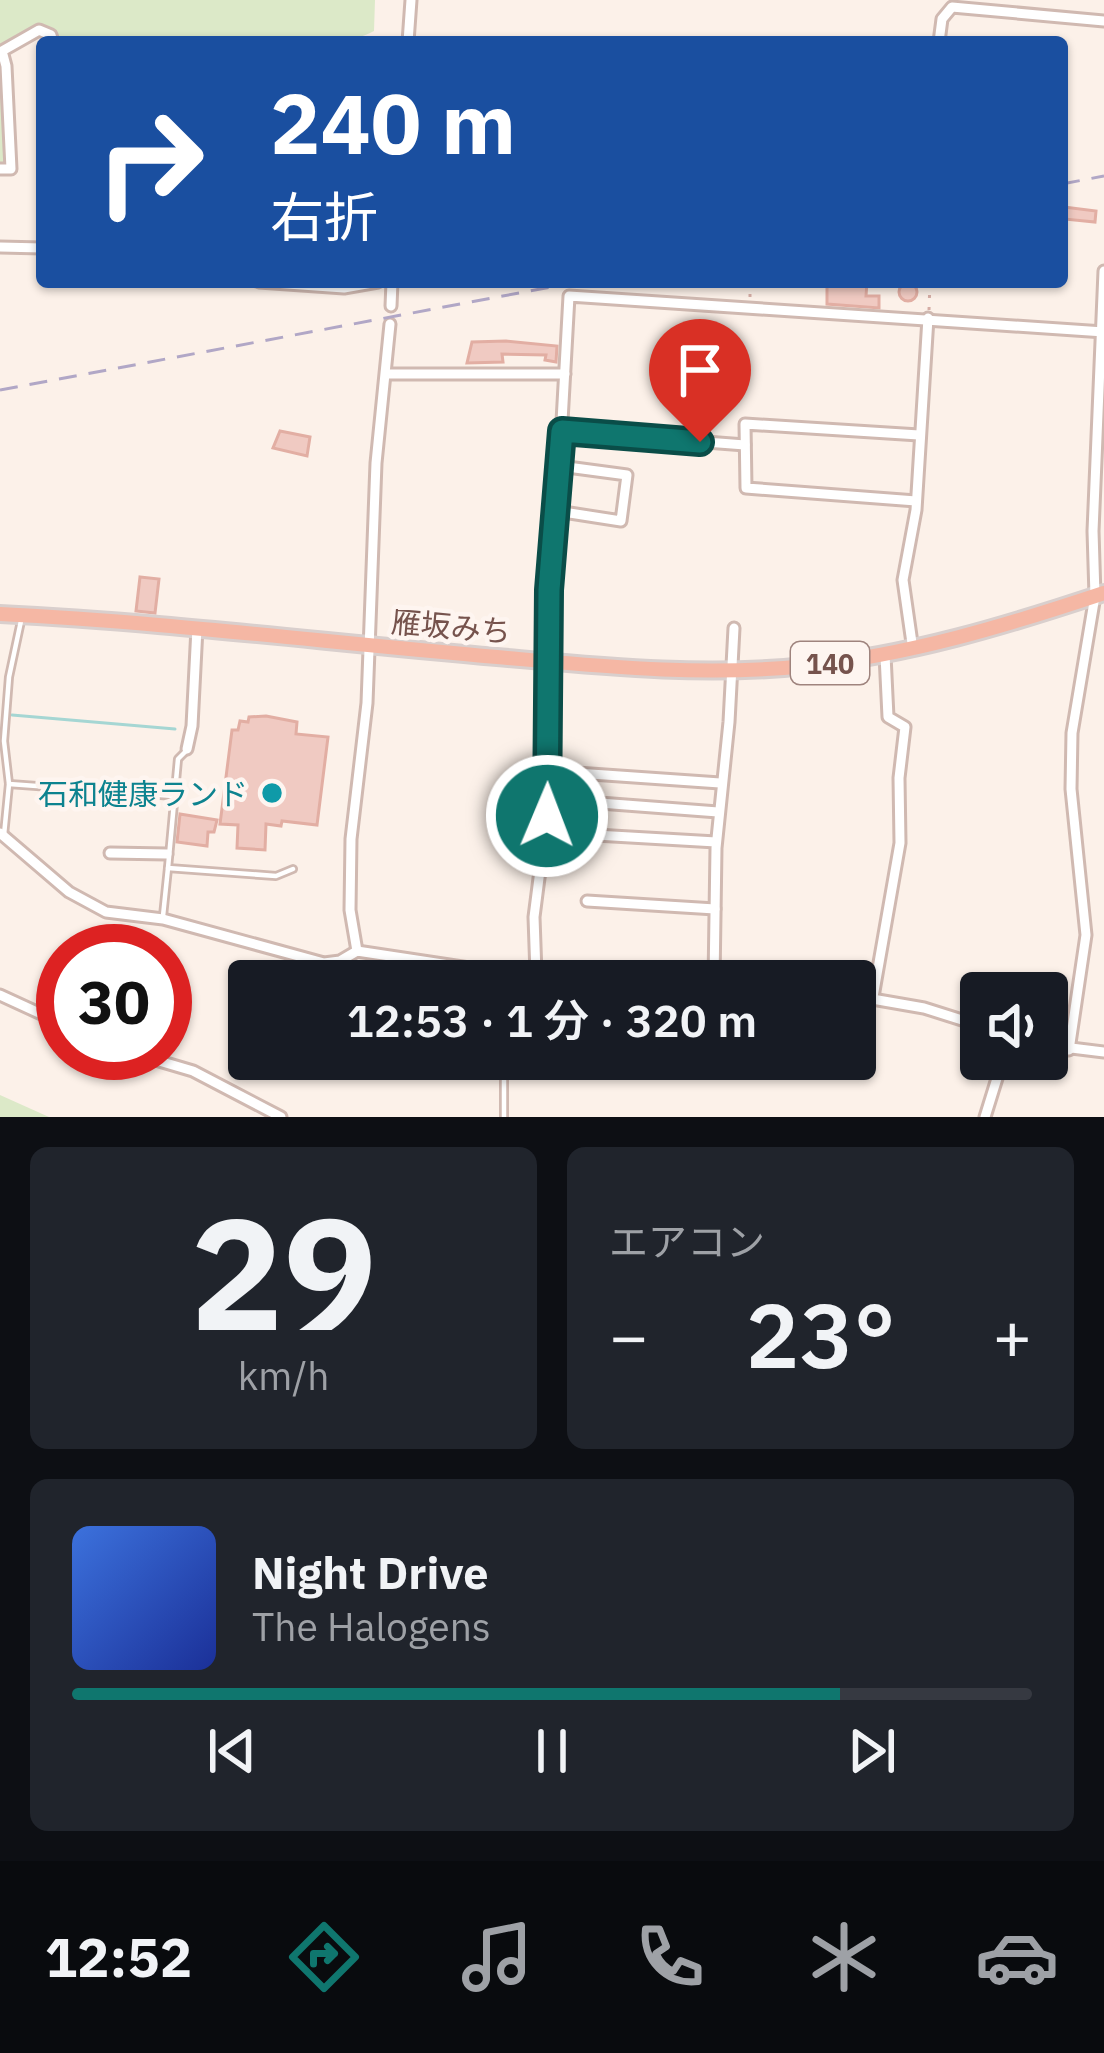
<!DOCTYPE html>
<html lang="ja">
<head>
<meta charset="utf-8">
<style>
	:root { --surface:#171b24; --page:#20242c; --text:#f1f3f6; --muted:#9ea1a6; --line:#363941; --accent:#0f766e }
	body { margin:0; font-family:"IBM Plex Sans","Noto Sans JP",sans-serif; background:var(--page); color:var(--text); height:100vh; display:flex; flex-direction:column; font-size:45px; white-space:nowrap }
	* { box-sizing:border-box; margin:0 }
	p { font-size:39px; color:var(--muted) }
	.icon { flex:none; width:66px; height:66px; fill:none; stroke:currentColor; stroke-width:2; stroke-linecap:round; stroke-linejoin:round }
	.map { position:relative; height:1117px; overflow:hidden }
	.details { display:flex; flex-direction:column; gap:30px; padding:30px; background:#0d0f14; flex:1 }
	.details>* { flex:none }
	.top-card { position:absolute; left:36px; top:36px; width:1032px; height:252px; border-radius:12px; box-shadow:0 3px 9px #0004; background:#1a4fa0; color:#fff; overflow:hidden }
	.buttons { position:absolute; left:960px; top:972px; display:grid; gap:24px }
	.buttons a { display:grid; place-items:center; width:108px; height:108px; border-radius:12px; background:var(--surface); box-shadow:0 3px 9px #0004; font-size:60px }
	.speed { position:absolute; left:36px; top:924px; display:flex; gap:24px; font-size:60px; font-weight:700; text-align:center }
	.speed>* { display:grid; place-content:center; width:156px; height:156px; border-radius:50%; background:var(--surface); box-shadow:0 3px 9px #0004; line-height:1 }
	.speed .limit { border:18px solid #d22; background:#fff; color:#111 }
	.pin { position:absolute; display:grid; place-items:center; width:102px; height:102px; color:#fff; margin:-123px -51px; border-radius:50% 50% 50% 0; rotate:-45deg; box-shadow:0 0 12px #0007 }
	.pin .icon { rotate:45deg }
	.me { position:absolute; width:132px; margin:-66px; rotate:1deg; stroke-linejoin:round; filter:drop-shadow(0 0 9px #0008) }
	.turn { display:flex; align-items:center; gap:42px; height:252px; padding:0 36px; font-size:54px }
	.turn .icon { width:156px; height:156px; stroke-width:2.5 }
	.turn b { display:block; font-size:84px; line-height:102px }
	.big { font-size:90px; font-weight:600; line-height:1.1 }
	.details .card { flex:1; display:flex; flex-direction:column; justify-content:center; gap:18px; min-width:0; padding:0 42px; border-radius:18px; background:var(--page) }
	.details .dial { align-items:center; gap:0 }
	.dial b { font-size:156px; line-height:1 }
	.song { display:flex; align-items:center; gap:36px }
	.cover { width:144px; height:144px; border-radius:18px; background:linear-gradient(135deg,hsl(220 70% 55%),hsl(230 70% 35%)) }
	.played { height:12px; border-radius:6px; background:linear-gradient(90deg,var(--accent) 80%,var(--line) 80%) }
	.keys { display:flex; justify-content:space-around; direction:ltr }
	.heat { display:flex; justify-content:space-between; align-items:center; font-size:66px; direction:ltr }
	.details .tiles { flex:1; display:grid; gap:30px; grid-template-columns:1fr 1fr }
	.card:last-child { grid-column:span 2 }
	.trip { position:absolute; left:228px; top:960px; width:648px; height:120px; border-radius:12px; background:var(--surface); box-shadow:0 3px 9px #0004; font-weight:600; line-height:120px; text-align:center }
	.tabs { display:flex; height:192px; justify-content:space-around; align-items:center; background:#090b0e; color:var(--muted) }
	.tabs .icon { width:84px; height:84px }
	.tabs .selected { color:var(--accent) }
	.tabs b { font-size:54px; color:var(--text) }
	.map>svg:first-child { display:block }
</style>
</head>
<body>
<div class="map">
<svg width="1104" height="1117" viewBox="0 0 1104 1117">
	<rect width="100%" height="100%" fill="#fcf1e9"/>
	<g fill="#dce9c8">
		<path d="M0 0H375L374 31C357 40 340 43 322 36L306 42H53L39 30 2 51 11 169H0Z"/>
		<polygon points="0,1095 49,1117 0,1117"/>
	</g>
	<g fill="none" stroke-linecap="round" stroke-linejoin="round">
		<polyline stroke="#a5d6d3" stroke-width="3" points="12,715 175,729"/>
	</g>
	<g fill="#f0cac2" stroke="#e2aea3" stroke-width="3">
		<polygon points="1064,207 1096,211 1095,222 1064,219"/>
		<polygon points="827,282 867,282 866,296 879,296 879,308 827,304"/>
		<circle cx="908" cy="292" r="9"/>
		<polygon points="506,341 557,346 556,362 545,360 546,355 502,354 503,362 467,363 472,342"/>
		<polygon points="280,431 310,437 307,456 273,448"/>
		<polygon points="140,577 159,579 155,613 136,611"/>
		<polygon points="266,716 297,722 296,734 328,737 317,825 282,821 281,826 266,824 265,850 237,848 238,825 220,824 232,730 238,730 240,721 248,722 249,717"/>
		<polygon points="180,814 217,820 214,832 208,832 207,846 177,842"/>
	</g>
	<g fill="none" stroke-linecap="round" stroke-linejoin="round">
		<defs>
			<g id="service">
				<polyline points="547,656 557,512"/>
				<polyline points="185,752 178,759 168,868 276,876 293,869"/>
				<polyline points="9,784 174,796"/>
				<polyline points="4,835 9,784 4,741 9,677 21,621"/>
				<polyline points="163,916 168,868"/>
				<polyline points="504,1059 504,1117"/>
			</g>
			<g id="minor">
				<polyline points="408,42 411,0"/>
				<polyline points="939,42 942,19 952,7 1104,21"/>
				<polyline points="0,169 11,169 6,66 2,51 39,30 51,35 53,42"/>
				<polyline points="0,247 42,248"/>
				<polyline points="259,282 344,288 378,282"/>
				<polyline points="391,306 392,282"/>
				<polyline points="386,374 565,374"/>
				<polyline points="562,431 745,445"/>
				<polyline points="560,466 627,475 621,521 557,511 569,296 1104,332"/>
				<polyline points="916,501 746,488 745,424 919,435"/>
				<polyline points="913,650 903,580 916,510 928,318"/>
				<polyline points="187,749 192,726 197,628"/>
				<polyline points="548,771 720,783"/>
				<polyline points="547,799 718,812"/>
				<polyline points="544,832 716,842"/>
				<polyline points="0,833 69,892 106,912 163,919 324,963 340,961 357,951 502,973 690,981"/>
				<polyline points="110,853 167,854"/>
				<polyline points="587,901 715,909"/>
				<polyline points="357,951 350,910 351,839 367,703 376,463 390,324"/>
				<polyline points="536,974 534,917 547,816 547,662"/>
				<polyline points="714,981 716,848 729,722 734,628"/>
				<polyline points="0,995 63,1024"/>
				<polyline points="855,996 924,1008 981,1026"/>
				<polyline points="873,997 900,843 899,778 905,727 888,717 885,655"/>
				<polyline points="1047,1045 1104,1052"/>
				<polyline points="1069,1050 1086,935 1071,789 1072,733 1095,596 1093,531 1104,271"/>
				<polyline points="132,1053 193,1071 281,1117"/>
				<polyline points="985,1117 1003,1059"/>
			</g>
			<path id="trunk" d="M0 614C166 622 331 643 497 657 599 666 703 677 805 666 909 655 1005 626 1104 593"/>
		</defs>
		<use href="#service" stroke="#d0b9b1" stroke-width="10"/>
		<use href="#minor" stroke="#d0b9b1" stroke-width="15"/>
		<use href="#trunk" stroke="#d9cfcd" stroke-width="20"/>
		<g stroke="#d5ada5" stroke-width="3" stroke-dasharray="3 9" stroke-linecap="butt">
			<polyline points="750,297 750,282"/>
			<polyline points="929,310 930,282"/>
		</g>
		<use href="#service" stroke="#fff" stroke-width="4.5"/>
		<use href="#minor" stroke="#fff" stroke-width="9"/>
		<use href="#trunk" stroke="#f5b7a4" stroke-width="14"/>
		<g stroke="#b1a7c6" stroke-width="3" stroke-dasharray="18 12" stroke-linecap="butt">
			<polyline points="1062,184 1104,176"/>
			<polyline points="0,390 578,282"/>
		</g>
	</g>
	<g fill="none" stroke-linecap="round" stroke-linejoin="round">
		<defs>
			<polyline id="route" points="547,816 549,590 562,431 700,442"/>
		</defs>
		<use href="#route" stroke="#0a4d48" stroke-width="30"/>
		<use href="#route" stroke="#0f766e" stroke-width="21"/>
	</g>
	<circle fill="#0f9aa8" stroke="#fef5f0" stroke-width="4.5" cx="272" cy="793" r="12"/>
	<g text-anchor="middle" dominant-baseline="central" stroke-width="9" stroke-linejoin="round" paint-order="stroke">
		<rect fill="#fef5f0" stroke="#9f847e" stroke-width="3" x="791" y="642" width="78" height="42" rx="9"/>
		<g font-size="27" font-weight="bold" fill="#76534d">
			<text x="830" y="663">140</text>
		</g>
		<g font-size="30" fill="#76534d" stroke="#fef5f0">
			<text transform="translate(451 626) rotate(5)">雁坂みち</text>
		</g>
		<g font-size="30" fill="#0d838f" stroke="#fef5f0" text-anchor="end">
			<text x="248" y="793">石和健康ランド</text>
		</g>
	</g>
</svg>
<div class="buttons">
<a><svg class="icon" aria-label="sound" viewBox="0 0 24 24"><path d="M4 9h4l5-4v14l-5-4H4zM17 9q2 3 0 6"/></svg></a>
</div>
<div class="speed"><div class="limit">30</div></div>
<div class="pin" style="left:700px;top:442px;background:#d93025"><svg class="icon" aria-label="arrive" viewBox="0 0 24 24"><path d="M6 21V4h12l-3 4 3 4H6"/></svg></div>
<svg class="me" style="left:547px;top:816px" viewBox="-20 -20 40 40"><circle r="17" fill="#0f766e" stroke="#fff" stroke-width="3"/><path d="M0-11L8 9 0 5-8 9z" fill="#fff"/></svg>
<div class="trip">12:53 · 1 分 · 320 m</div>
<div class="top-card">
<div class="turn"><svg class="icon" aria-label="right" viewBox="0 0 24 24"><path d="M7 20v-9h11M14 6l5 5-5 5"/></svg><div><b>240 m</b>右折</div></div>
</div>
</div>
<section class="details">
<div class="tiles">
<div class="card dial"><b>29</b><p>km/h</p></div>
<div class="card"><p>エアコン</p>
<div class="heat"><a>−</a><b class="big">23°</b><a>+</a></div>
</div>
<div class="card">
<div class="song"><i class="cover"></i><div><b>Night Drive</b><p>The Halogens</p></div></div>
<div class="played"></div>
<div class="keys"><svg class="icon" aria-label="previous" viewBox="0 0 24 24"><path d="M18 5L8 12l10 7zM5 5v14"/></svg><svg class="icon" aria-label="pause" viewBox="0 0 24 24"><path d="M8 5v14M16 5v14"/></svg><svg class="icon" aria-label="next" viewBox="0 0 24 24"><path d="M6 5l10 7-10 7zM19 5v14"/></svg></div>
</div>
</div>
</section>
<nav class="tabs">
<b>12:52</b>
<svg class="icon selected" aria-label="directions" viewBox="0 0 24 24"><path d="M12 3l9 9-9 9-9-9zM9 14v-3h6M13 9l2 2-2 2"/></svg>
<svg class="icon" aria-label="music" viewBox="0 0 24 24"><path d="M9 18V5l10-2v13"/><circle cx="6" cy="18" r="3"/><circle cx="16" cy="16" r="3"/></svg>
<svg class="icon" aria-label="phone" viewBox="0 0 24 24"><path d="M5 4h4l2 5-3 2q2 4 5 5l2-3 5 2v4C11 20 4 13 5 4z"/></svg>
<svg class="icon" aria-label="climate" viewBox="0 0 24 24"><path d="M12 3v18M4 7l16 10M4 17L20 7"/></svg>
<svg class="icon" aria-label="car" viewBox="0 0 24 24"><path d="M5 17H2v-5l4-1 3-4h7l3 4 3 1v5h-3M9 17h6M6 11h13"/><circle cx="7" cy="17" r="2"/><circle cx="17" cy="17" r="2"/></svg>
</nav>
</body>
</html>
